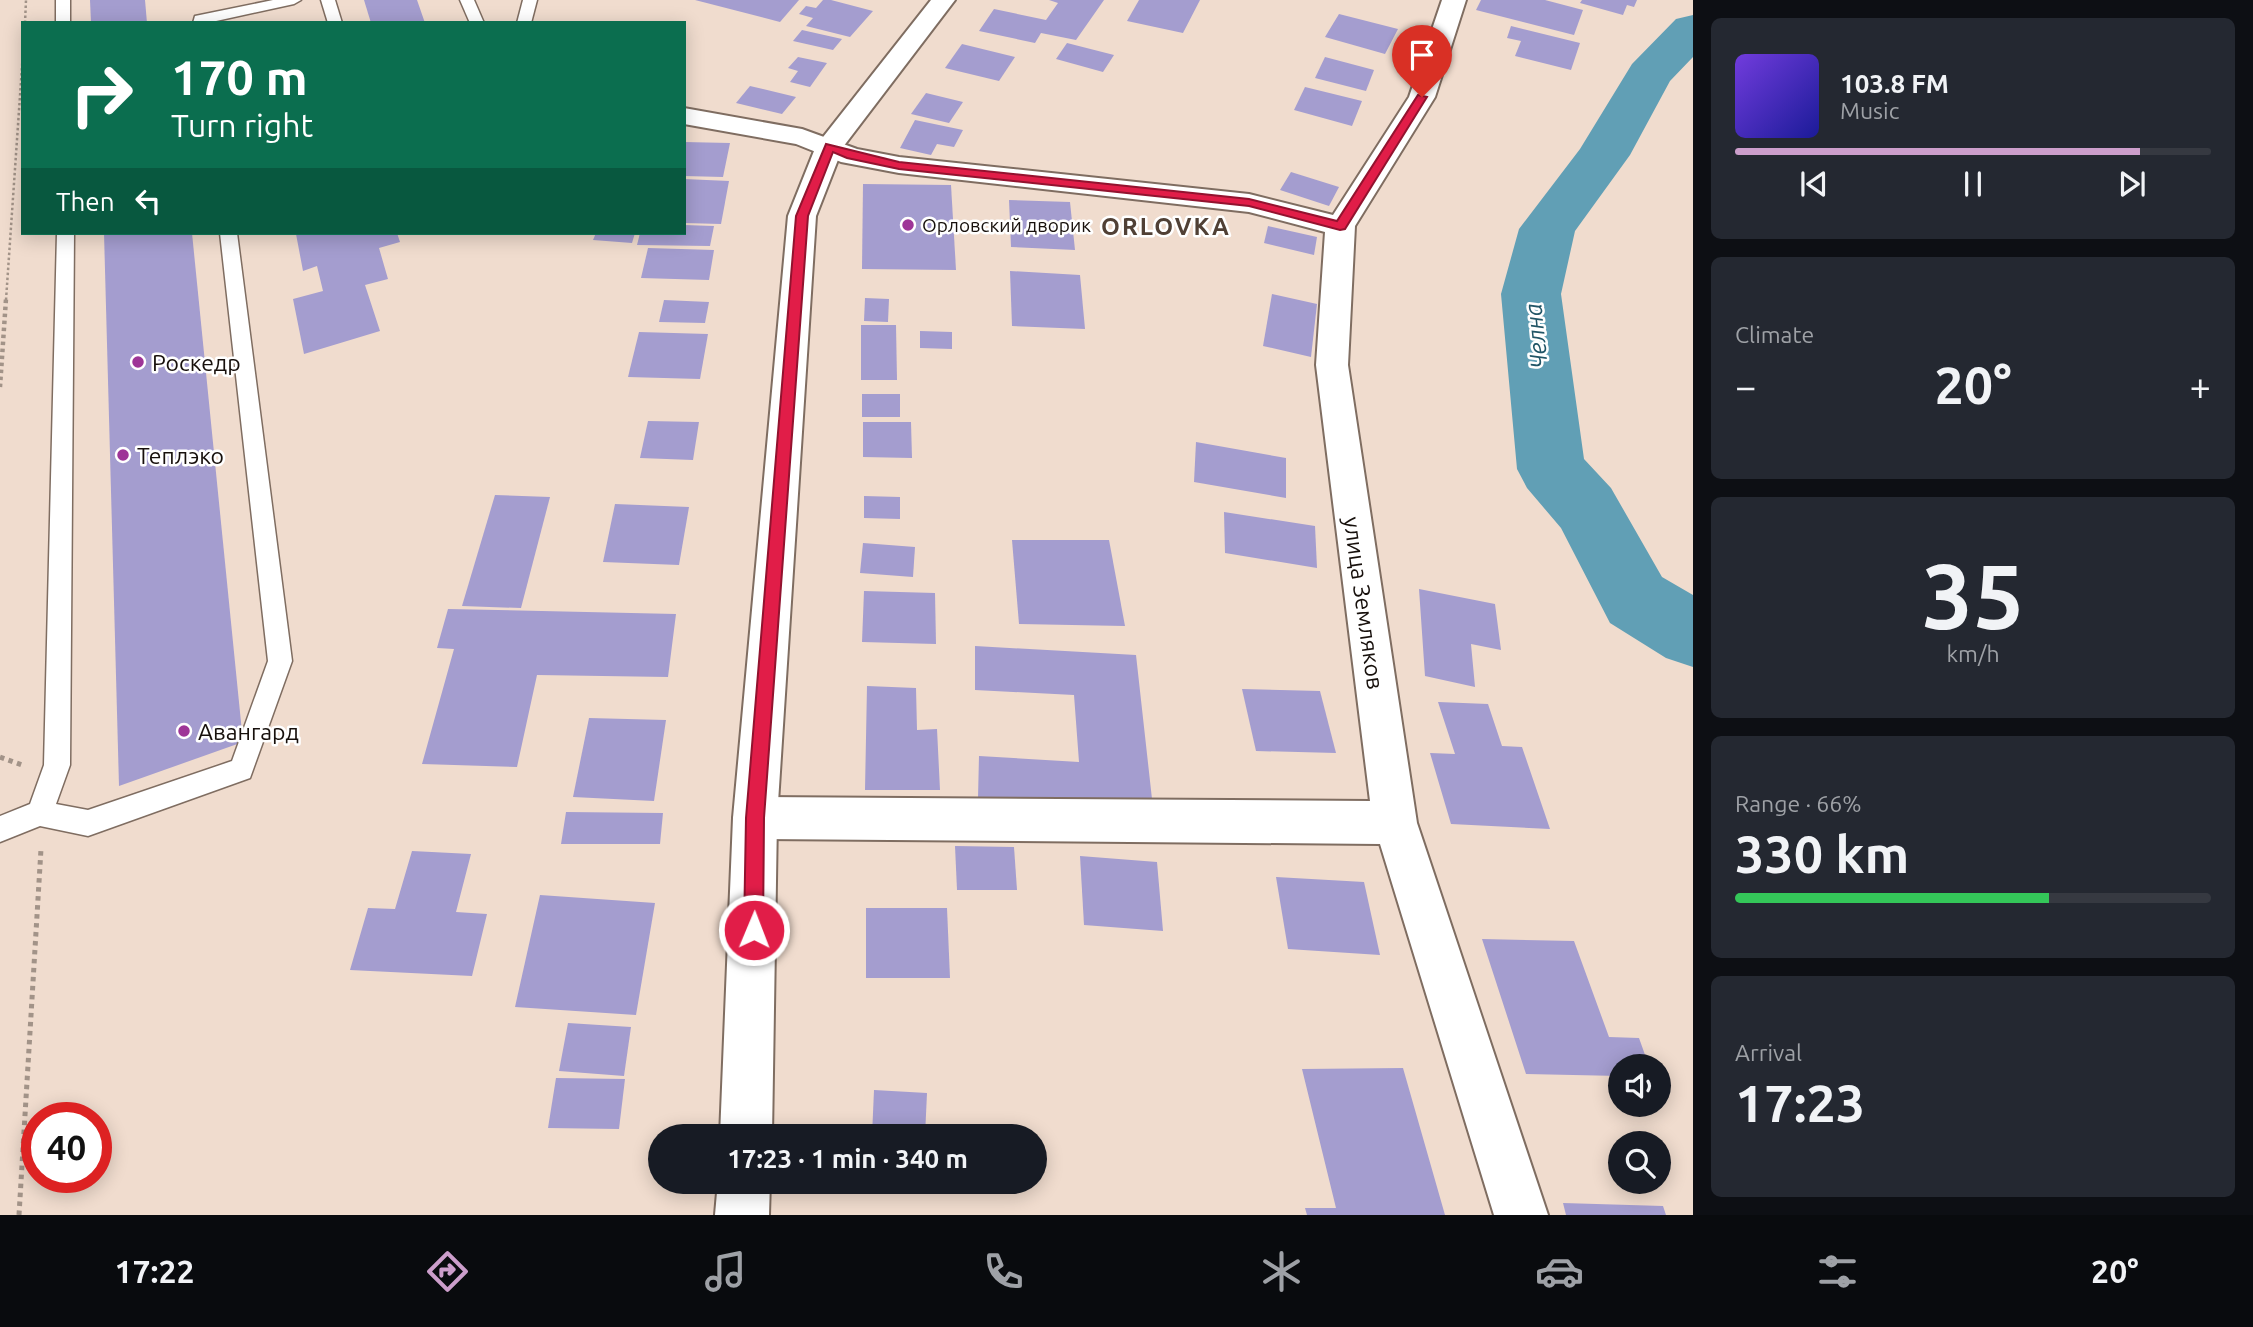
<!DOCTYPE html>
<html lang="en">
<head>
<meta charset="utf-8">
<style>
	:root { --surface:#171b24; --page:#242831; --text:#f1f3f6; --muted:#9ea1a6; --line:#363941; --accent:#cc9ecb }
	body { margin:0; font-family:Ubuntu,sans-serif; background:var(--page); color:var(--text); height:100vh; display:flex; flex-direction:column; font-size:26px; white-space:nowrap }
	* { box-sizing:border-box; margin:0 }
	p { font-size:23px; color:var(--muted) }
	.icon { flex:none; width:38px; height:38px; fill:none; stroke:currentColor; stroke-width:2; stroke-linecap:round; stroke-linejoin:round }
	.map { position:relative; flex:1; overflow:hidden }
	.panel { display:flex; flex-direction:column; gap:18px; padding:18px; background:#0d0f14; width:560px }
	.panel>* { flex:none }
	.hud { position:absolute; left:21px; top:21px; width:665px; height:214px; border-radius:0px; box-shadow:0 4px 18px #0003; background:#0b6e4f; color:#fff; overflow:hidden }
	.fabs { position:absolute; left:1608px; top:1054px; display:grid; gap:14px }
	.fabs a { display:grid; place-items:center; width:63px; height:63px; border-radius:50%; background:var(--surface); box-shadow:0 4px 18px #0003; font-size:35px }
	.speed { position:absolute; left:21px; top:1102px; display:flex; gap:14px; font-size:35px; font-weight:700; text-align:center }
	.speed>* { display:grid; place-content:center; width:91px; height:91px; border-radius:50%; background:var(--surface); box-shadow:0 4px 18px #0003; line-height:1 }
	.speed .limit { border:10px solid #d22; background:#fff; color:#111 }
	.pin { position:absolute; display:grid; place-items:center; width:60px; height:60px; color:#fff; margin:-72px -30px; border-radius:50% 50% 50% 0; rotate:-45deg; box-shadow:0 0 7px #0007 }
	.pin .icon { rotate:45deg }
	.me { position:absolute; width:77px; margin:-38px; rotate:1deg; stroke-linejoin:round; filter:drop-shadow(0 0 5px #0008) }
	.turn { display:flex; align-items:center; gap:24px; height:147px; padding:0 35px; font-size:32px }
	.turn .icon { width:91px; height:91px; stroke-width:2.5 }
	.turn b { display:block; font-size:49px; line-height:60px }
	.then { display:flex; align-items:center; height:66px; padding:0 35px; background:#0003; gap:14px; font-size:26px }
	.big { font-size:52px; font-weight:600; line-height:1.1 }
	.panel .card { flex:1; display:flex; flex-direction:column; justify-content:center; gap:10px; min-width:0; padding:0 24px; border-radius:10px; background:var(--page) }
	.panel .dial { align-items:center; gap:0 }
	.dial b { font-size:91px; line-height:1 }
	.song { display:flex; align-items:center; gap:21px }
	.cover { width:84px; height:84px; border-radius:10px; background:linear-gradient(135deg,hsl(260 70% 55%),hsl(240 70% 35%)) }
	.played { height:7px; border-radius:4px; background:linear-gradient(90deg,var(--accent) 85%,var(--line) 85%) }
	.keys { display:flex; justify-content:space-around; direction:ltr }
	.heat { display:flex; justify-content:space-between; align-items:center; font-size:38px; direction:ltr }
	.charge { height:10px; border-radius:5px; background:linear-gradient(90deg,#34c759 66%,var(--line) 0) }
	.trip { position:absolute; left:648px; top:1124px; width:399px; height:70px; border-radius:35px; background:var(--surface); box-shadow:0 4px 18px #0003; font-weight:600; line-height:70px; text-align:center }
	.tab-bar { display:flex; height:112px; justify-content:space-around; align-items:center; background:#090b0e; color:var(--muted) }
	.tab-bar .icon { width:49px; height:49px }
	.tab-bar .selected { color:var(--accent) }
	.tab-bar b { font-size:32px; color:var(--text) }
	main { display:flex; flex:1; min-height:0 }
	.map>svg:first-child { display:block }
</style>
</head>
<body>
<main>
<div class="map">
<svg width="1693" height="1215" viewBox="0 0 1693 1215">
	<rect width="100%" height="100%" fill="#f0dcce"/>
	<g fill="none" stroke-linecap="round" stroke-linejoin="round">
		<polygon fill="#619fb5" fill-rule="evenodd" points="1693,15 1693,57 1670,81 1630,155 1575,231 1561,294 1584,459 1611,488 1662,577 1693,595 1693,667 1666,658 1610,623 1561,528 1527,488 1517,469 1501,294 1519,229 1580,149 1632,64 1676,19"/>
	</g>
	<g fill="#a49dcf">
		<polygon points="90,0 145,0 147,23 91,23"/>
		<polygon points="364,0 417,0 425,23 371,23"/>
		<polygon points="695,0 799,0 780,22"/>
		<polygon points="823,0 831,0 873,11 850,37 806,26 813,18 799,14 806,6 816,8"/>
		<polygon points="1049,0 1104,0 1076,40 1041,33 1035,43 979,31 994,9 1046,20 1058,3"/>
		<polygon points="1139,0 1200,0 1183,33 1127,21"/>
		<polygon points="1481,0 1545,0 1583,10 1574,35 1476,10"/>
		<polygon points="1582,0 1637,0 1634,7 1627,5 1623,15 1580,3"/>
		<polygon points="1339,14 1398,29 1385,54 1325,37"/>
		<polygon points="1511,26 1580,43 1571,70 1515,56 1521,41 1507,38"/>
		<polygon points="802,30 842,39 833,50 793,41"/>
		<polygon points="1067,43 1114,55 1103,72 1056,59"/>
		<polygon points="962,44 1015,57 999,81 945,68"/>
		<polygon points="798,57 827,63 810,87 790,82 798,71 788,68"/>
		<polygon points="1325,57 1374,70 1366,91 1315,78"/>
		<polygon points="750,86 796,97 782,114 736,103"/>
		<polygon points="1305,87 1362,101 1352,126 1294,110"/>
		<polygon points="926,93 963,102 949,123 911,114"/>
		<polygon points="915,120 963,130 954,147 937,144 931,155 900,148"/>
		<polygon points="684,142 730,143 723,177 684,176"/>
		<polygon points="1291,172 1339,187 1329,206 1280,190"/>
		<polygon points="684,179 729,181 721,224 684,223"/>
		<polygon points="863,184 951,185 956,270 862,269"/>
		<polygon points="1009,200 1070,202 1075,250 1011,247"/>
		<polygon points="684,225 714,226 710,246 637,245 640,233 684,233"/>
		<polygon points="1268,226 1317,237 1314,255 1264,243"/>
		<polygon points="104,233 192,233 243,742 119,786"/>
		<polygon points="397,233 400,242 379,248 388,279 365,285 380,331 304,354 293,299 323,291 317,266 303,271 296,234"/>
		<polygon points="596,233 635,233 632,243 593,240"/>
		<polygon points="648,248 714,250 709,280 641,278"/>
		<polygon points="1010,271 1080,275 1085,329 1012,326"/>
		<polygon points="1272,294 1317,304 1311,357 1263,346"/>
		<polygon points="865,298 889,299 888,322 864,321"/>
		<polygon points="664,300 709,302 705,323 659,322"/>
		<polygon points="861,325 896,325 897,380 861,380"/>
		<polygon points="920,331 952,332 952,349 920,348"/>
		<polygon points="639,332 708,334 700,379 628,377"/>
		<rect x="862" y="394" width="38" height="23"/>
		<polygon points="648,421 699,422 693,460 640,458"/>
		<polygon points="863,422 911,422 912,458 863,457"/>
		<polygon points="1196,442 1286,458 1286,498 1194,482"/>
		<polygon points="495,495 550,497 521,608 462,606"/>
		<polygon points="864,496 900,497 900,519 864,518"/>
		<polygon points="615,504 689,507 679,565 603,562"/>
		<polygon points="1224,512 1315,526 1317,568 1225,553"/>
		<polygon points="1012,540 1109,540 1125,626 1019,624"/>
		<polygon points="863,543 915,547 913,577 860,573"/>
		<polygon points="1419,589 1495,604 1501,650 1471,644 1475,687 1425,676"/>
		<polygon points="864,591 935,593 936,644 862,642"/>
		<polygon points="448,609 676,614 668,677 537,675 517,767 422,764 454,649 437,648"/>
		<polygon points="975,646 1136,655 1153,808 978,798 979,756 1079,762 1074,695 975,690"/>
		<polygon points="867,686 916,688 917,730 937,729 940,790 865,790"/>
		<polygon points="1242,689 1320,691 1336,753 1256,751"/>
		<polygon points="1438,702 1488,704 1502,746 1522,747 1550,829 1451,824 1430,753 1455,754"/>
		<polygon points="589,718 666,720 654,801 573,797"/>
		<polygon points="566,812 663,813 660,844 561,844"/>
		<polygon points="955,846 1014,847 1017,890 957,890"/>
		<polygon points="412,851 471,854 456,912 487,914 472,976 350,970 368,908 395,909"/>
		<polygon points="1080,856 1157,862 1163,931 1084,925"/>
		<polygon points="1276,877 1364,882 1380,955 1288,949"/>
		<polygon points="540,895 655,903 636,1015 515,1007"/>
		<polygon points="866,908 947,908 950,978 866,978"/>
		<polygon points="1482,939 1574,941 1609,1037 1639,1038 1649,1066 1620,1066 1620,1076 1526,1074"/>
		<polygon points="568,1023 631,1027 624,1076 559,1071"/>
		<polygon points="1403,1068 1445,1215 1307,1215 1305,1208 1336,1208 1302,1069"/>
		<polygon points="556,1078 625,1079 619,1129 548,1128"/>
		<polygon points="874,1090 927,1093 925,1136 872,1136"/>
		<polygon points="870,1181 924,1181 924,1192 869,1187"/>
		<polygon points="1563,1203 1663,1206 1666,1215 1566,1215"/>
	</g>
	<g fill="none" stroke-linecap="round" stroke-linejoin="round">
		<defs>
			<g id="lane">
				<rect x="56" y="0" width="14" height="23"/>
				<polygon points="273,0 301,0 294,4 207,23 193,23 195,16"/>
				<polygon points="321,0 335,0 342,23 328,23"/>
				<polygon points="460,0 474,0 484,23 470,23"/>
				<polygon points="523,0 537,0 531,23 517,23"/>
				<polygon points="57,233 74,233 70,765 56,804 88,810 232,761 268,661 220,233 237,233 292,661 250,778 88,836 40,826 0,842 0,816 30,804 44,765"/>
			</g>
			<polygon id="street" points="1442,0 1466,0 1435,97 1355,226 1348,365 1417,823 1548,1215 1494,1215 1380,844 755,839 740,833 733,818 740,803 755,797 1370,801 1316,365 1325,232 1249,212 899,173 841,162 796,144 684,124 684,108 802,129 857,149 899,157 1249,194 1333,215 1409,97"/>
			<g id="secondary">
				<polygon points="931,0 955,0 843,147 816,216 777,818 772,1136 720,1136 733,818 788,216 816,146"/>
				<polygon points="718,1181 770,1181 769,1215 715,1215"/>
			</g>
		</defs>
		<use href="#lane" stroke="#7f6d61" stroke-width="3"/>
		<use href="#street" stroke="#7f6d61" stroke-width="4"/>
		<use href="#secondary" stroke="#7f6d61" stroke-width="4"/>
		<g stroke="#a29388" stroke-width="2.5" stroke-dasharray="2.5 2.5" stroke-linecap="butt">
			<polyline points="25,23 26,0"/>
			<polyline points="6,300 23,52"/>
		</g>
		<polyline stroke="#a29388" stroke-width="4.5" stroke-dasharray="3.5 3.5" stroke-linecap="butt" points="0,387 6,299"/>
		<g stroke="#a29388" stroke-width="5" stroke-dasharray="4.5 4.5" stroke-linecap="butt">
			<polyline points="0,757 22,765"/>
			<polyline points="19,1215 41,849"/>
		</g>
		<use href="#lane" fill="#fff" fill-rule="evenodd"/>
		<use href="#street" fill="#fff" fill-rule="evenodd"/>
		<use href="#secondary" fill="#fff" fill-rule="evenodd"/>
	</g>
	<polygon fill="#e11d48" stroke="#92132f" stroke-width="2" points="1418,95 1427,97 1345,229 1340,230 1249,206 899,169 847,158 833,152 808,216 764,818 763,930 760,937 754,939 747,937 744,930 746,818 796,216 826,144 899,162 1249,199 1337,221"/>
	<g fill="#9e3597" stroke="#fff" stroke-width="2.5">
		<circle cx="908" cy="225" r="7"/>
		<circle cx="138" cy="362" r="7"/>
		<circle cx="123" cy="455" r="7"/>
		<circle cx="184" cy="731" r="7"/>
	</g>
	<g text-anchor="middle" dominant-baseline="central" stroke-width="5" stroke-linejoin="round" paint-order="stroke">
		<g font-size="19" fill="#17100c" stroke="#fff" text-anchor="start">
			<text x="922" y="225">Орловский дворик</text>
		</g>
		<g font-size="23" fill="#17100c" stroke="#fff" text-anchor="start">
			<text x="152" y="362">Роскедр</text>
			<text x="137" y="455">Теплэко</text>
			<text x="198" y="731">Авангард</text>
		</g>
		<g font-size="23" fill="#17100c" stroke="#fff">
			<text transform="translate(1364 603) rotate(82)">улица Земляков</text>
		</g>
		<g font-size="24" font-weight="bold" letter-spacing="2" fill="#504035" stroke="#fff">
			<text x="1166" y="226">ORLOVKA</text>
		</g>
		<g font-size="24" font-style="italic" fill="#215566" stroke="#fff">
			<text transform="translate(1536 336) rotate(-96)">Челна</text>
		</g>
	</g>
</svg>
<div class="fabs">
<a><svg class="icon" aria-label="sound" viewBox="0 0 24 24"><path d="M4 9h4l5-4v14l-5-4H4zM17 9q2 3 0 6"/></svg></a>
<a><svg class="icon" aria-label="search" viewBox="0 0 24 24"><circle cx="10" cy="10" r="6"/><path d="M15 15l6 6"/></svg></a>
</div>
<div class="speed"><div class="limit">40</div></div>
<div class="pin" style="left:1422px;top:97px;background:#d93025"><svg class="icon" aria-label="arrive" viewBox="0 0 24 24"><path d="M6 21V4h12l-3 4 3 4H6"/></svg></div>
<svg class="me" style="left:754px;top:930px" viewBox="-20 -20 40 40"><circle r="17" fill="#e11d48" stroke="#fff" stroke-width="3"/><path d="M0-11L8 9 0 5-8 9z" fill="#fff"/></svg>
<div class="trip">17:23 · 1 min · 340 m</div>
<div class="hud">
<div class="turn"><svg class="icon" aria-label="right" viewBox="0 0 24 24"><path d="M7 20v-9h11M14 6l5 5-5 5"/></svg><div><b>170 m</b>Turn right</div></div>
<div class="then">Then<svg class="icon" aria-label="left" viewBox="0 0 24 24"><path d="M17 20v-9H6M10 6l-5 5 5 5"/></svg></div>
</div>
</div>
<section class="panel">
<div class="card">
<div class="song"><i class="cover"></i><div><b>103.8 FM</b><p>Music</p></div></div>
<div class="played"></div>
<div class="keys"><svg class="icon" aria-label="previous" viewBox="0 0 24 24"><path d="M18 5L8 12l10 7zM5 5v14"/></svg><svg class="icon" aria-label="pause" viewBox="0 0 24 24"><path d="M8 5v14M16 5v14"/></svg><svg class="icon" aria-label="next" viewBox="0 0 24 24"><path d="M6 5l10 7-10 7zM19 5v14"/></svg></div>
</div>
<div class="card"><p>Climate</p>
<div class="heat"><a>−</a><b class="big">20°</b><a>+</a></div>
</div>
<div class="card dial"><b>35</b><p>km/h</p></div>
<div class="card"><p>Range · 66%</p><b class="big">330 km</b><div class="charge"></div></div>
<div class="card"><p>Arrival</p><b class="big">17:23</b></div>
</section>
</main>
<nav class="tab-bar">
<b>17:22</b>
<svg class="icon selected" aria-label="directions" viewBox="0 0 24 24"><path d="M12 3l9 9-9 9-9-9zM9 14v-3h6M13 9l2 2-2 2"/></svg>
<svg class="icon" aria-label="music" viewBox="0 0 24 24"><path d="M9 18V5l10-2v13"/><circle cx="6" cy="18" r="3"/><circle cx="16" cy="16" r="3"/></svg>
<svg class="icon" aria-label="phone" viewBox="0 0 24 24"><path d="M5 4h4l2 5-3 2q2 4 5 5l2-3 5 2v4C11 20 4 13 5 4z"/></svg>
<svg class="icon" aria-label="climate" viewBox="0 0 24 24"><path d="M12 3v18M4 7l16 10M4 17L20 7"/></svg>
<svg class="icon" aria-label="car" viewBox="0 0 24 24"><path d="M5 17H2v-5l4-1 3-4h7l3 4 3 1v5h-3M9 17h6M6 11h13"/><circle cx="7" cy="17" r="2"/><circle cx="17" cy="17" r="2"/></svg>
<svg class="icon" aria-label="filters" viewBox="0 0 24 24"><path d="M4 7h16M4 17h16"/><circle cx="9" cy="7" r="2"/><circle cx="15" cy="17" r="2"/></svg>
<b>20°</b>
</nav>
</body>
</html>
